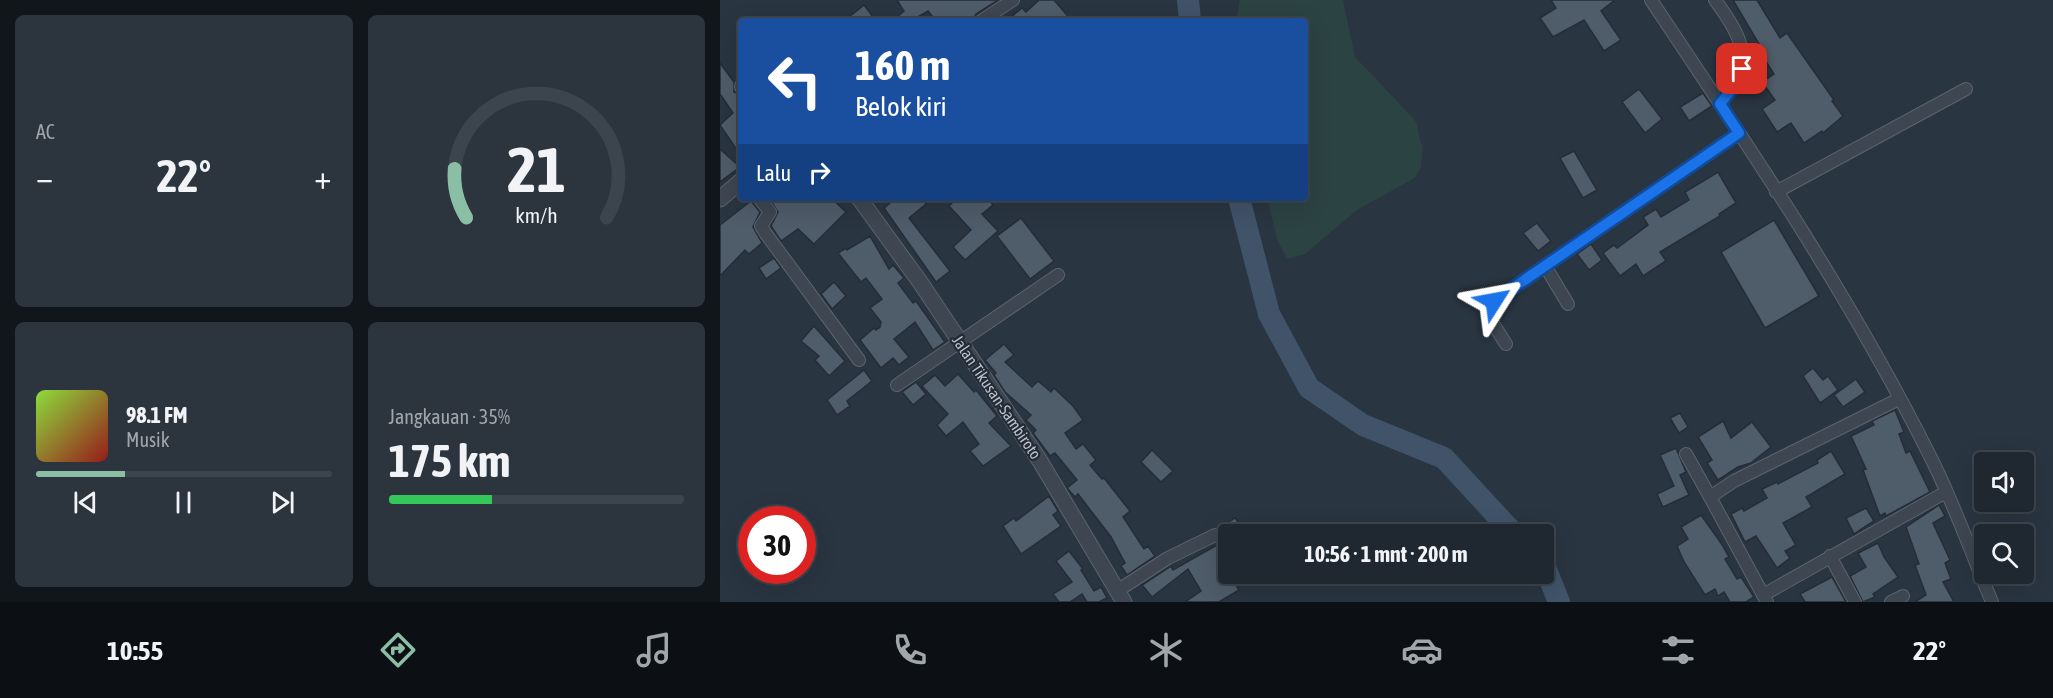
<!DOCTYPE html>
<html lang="id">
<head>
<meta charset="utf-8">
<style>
	:root { --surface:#1f2831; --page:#2c343d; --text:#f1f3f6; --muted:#a1a6ab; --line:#3c444d; --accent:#8abfa5 }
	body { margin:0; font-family:"Asap Condensed",sans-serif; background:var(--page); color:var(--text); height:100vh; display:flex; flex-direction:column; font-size:22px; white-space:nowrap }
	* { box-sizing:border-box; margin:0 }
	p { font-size:20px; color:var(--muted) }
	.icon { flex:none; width:33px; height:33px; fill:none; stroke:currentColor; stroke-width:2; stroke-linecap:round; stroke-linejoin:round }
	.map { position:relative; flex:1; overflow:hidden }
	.panel { display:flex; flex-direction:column; gap:15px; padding:15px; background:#11161b; width:720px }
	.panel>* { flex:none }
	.guide { position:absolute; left:18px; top:18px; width:570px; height:183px; border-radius:6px; box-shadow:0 6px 24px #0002,0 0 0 2px var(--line); background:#1a4fa0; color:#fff; overflow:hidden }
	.buttons { position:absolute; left:1254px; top:452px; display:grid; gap:12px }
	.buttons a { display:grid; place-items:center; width:60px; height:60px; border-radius:6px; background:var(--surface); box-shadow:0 6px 24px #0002,0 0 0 2px var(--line); font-size:30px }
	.speed { position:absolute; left:18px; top:506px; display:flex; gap:12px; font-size:30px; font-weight:700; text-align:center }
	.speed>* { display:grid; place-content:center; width:78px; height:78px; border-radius:50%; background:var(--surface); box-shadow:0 6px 24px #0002,0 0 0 2px var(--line); line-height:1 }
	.speed .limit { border:9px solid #d22; background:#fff; color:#111 }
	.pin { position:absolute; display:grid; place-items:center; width:51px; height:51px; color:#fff; margin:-26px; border-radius:12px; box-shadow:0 3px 9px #0006 }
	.me { position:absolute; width:66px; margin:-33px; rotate:56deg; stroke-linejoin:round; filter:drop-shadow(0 0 4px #0008) }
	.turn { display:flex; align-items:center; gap:21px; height:126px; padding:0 18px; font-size:27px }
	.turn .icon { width:78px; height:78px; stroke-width:2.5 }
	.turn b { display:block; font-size:42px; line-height:51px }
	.then { display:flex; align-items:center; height:57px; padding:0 18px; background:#0003; gap:12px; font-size:22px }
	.big { font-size:45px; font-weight:700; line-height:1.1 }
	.panel .widget { flex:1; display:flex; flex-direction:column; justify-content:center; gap:9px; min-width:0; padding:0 21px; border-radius:9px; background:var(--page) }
	.panel .dial { align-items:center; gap:0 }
	.dial svg { height:156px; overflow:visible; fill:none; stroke:var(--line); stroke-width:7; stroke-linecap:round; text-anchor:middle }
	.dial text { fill:var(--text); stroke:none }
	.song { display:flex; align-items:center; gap:18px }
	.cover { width:72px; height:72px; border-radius:9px; background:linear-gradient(135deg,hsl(90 70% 55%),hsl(0 70% 35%)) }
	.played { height:6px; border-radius:3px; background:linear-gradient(90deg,var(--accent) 30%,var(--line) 30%) }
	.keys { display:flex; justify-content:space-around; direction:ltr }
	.heat { display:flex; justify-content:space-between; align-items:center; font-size:33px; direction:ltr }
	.charge { height:9px; border-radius:4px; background:linear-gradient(90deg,#34c759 35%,var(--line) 0) }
	.panel .tiles { flex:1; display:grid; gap:15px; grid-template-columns:repeat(2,1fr) }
	.trip { position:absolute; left:498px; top:524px; width:336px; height:60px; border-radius:6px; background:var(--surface); box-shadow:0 6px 24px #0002,0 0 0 2px var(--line); font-weight:700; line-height:60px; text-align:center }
	.menu { display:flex; height:96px; justify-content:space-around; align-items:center; background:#0c1014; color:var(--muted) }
	.menu .icon { width:42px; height:42px }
	.menu .current { color:var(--accent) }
	.menu b { font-size:27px; color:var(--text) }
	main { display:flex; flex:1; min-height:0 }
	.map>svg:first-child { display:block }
</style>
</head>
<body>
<main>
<section class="panel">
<div class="tiles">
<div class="widget"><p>AC</p>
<div class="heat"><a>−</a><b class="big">22°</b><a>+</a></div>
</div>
<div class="widget dial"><svg viewBox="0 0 100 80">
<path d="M14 69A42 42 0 1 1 86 69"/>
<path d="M14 69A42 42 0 0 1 8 44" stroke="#8abfa5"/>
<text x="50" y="56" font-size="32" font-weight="700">21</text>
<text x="50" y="72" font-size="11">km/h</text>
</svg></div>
<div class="widget">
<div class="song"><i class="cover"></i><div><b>98.1 FM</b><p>Musik</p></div></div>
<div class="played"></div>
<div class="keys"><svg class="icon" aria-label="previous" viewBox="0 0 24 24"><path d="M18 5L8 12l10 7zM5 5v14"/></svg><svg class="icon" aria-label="pause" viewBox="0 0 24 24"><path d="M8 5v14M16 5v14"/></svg><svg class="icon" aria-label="next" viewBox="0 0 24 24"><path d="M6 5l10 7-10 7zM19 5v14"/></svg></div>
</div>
<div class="widget"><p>Jangkauan · 35%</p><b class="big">175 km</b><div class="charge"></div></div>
</div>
</section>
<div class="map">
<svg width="1333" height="602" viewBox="0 0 1333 602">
	<rect width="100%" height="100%" fill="#293541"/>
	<path fill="#2c4343" d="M520 0H623L635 57 694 119C700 127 697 137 703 146L701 167 695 178 637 210 585 254 567 259 557 239 547 198H585V21H516Z"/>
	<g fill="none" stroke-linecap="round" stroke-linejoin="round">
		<g stroke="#405369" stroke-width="22">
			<polyline points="468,0 470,21"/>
			<polyline points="519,198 549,314 589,388 643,425 724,458 794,534"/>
			<polyline points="824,565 839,602"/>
		</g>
	</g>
	<g fill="#4f5c69" stroke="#242d38" stroke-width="1.5">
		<polygon points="177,0 278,0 256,14 253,21 216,21 208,11 191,21 172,21 184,11"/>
		<polygon points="319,0 334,0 352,21 286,21 302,8 306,12"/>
		<polygon points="831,0 895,0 881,11 901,40 884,51 864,20 833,37 820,18 836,8"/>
		<polygon points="1013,0 1037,0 1060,38 1067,33 1114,100 1112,101 1123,116 1103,133 1102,131 1084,143 1071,123 1057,132 1042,109 1055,100 1042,82 1054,74 1039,51 1042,49"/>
		<polygon points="144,5 156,21 124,21"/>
		<polygon points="0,63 14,82 14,92 21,95 21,156 0,125 13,113 0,94"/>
		<polygon points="919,89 942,119 925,133 902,102"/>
		<polygon points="983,93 992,106 969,121 960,107"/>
		<polygon points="0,149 20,167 0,182"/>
		<polygon points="854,151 877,190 863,198 840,158"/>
		<polygon points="998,172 1016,203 999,214 1000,216 940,252 946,261 923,276 916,264 900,276 883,253 894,245 897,248 928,225 923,217 936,209 941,217 969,200 965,192"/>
		<polygon points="49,198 111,198 126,212 94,244 78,229 61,241 51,226 58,212"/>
		<polygon points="176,198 201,198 206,204 189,218 230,271 216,282 164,208"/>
		<polygon points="237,198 268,198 273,205 262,214 278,231 245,260 233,247 251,230 229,206"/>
		<polygon points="31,201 40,212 33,227 42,243 29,254 25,250 0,276 0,225"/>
		<polygon points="301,218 334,261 310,279 277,236"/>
		<polygon points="1054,220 1099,296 1045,328 1001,252"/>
		<polygon points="817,223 831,241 818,251 803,233"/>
		<polygon points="150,236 169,269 173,265 184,278 178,283 193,303 196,301 225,342 213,350 195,322 174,339 189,357 179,365 173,358 161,368 140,340 154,328 156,330 160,327 161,322 150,308 162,299 146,278 141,282 118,253 126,248 127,250"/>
		<polygon points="871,244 882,260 869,270 857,254"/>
		<polygon points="54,258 61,268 46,279 39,268"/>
		<polygon points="114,282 126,296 112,309 101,294"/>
		<polygon points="94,326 125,361 109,376 95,360 99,356 81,341"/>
		<polygon points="284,344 294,355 285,362 312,387 318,381 331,392 334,388 353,406 363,420 345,433 356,449 363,444 376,460 370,465 382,479 384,478 410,511 403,517 424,549 428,546 435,556 407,575 401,566 405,563 391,537 358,494 355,497 347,488 357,480 335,453 330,456 313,433 316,430 306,420 311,415 285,392 274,375 276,373 265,360"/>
		<polygon points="1093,368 1103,380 1108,376 1118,390 1100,403 1083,376"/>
		<polygon points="144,370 152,381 127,401 130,406 117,415 107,400"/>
		<polygon points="238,374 254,392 256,390 277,416 269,423 291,446 263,466 250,451 259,444 243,422 226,436 217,425 228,414 202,386 215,375 225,386"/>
		<polygon points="1136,379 1145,392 1123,407 1114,395"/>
		<polygon points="196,382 206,394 193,405 182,392"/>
		<polygon points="1175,410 1184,432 1179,434 1186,453 1190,451 1210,492 1166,516 1165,513 1160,516 1143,470 1146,469 1131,436 1154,425 1152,421"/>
		<polygon points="960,413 968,427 959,433 950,418"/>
		<polygon points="1003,421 1011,438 1032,422 1051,447 1031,463 1018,467 998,480 987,463 992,460 978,437"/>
		<polygon points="956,448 966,472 960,475 969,495 943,507 937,494 954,486 940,455"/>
		<polygon points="432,450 453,471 441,482 421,462"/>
		<polygon points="1111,451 1125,474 1086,497 1092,507 1063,523 1076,545 1065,551 1070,558 1057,568 1036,536 1025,542 1011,514 1022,508 1024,511 1047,498 1042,489 1057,482 1058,484 1098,463 1097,460"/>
		<polygon points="329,496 338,511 333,515 341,526 301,554 283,526 294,518 296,521"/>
		<polygon points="1219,505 1225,516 1213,523 1230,560 1225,563 1231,579 1223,582 1234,602 1195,602 1206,595 1195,565 1199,564 1186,527"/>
		<polygon points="1146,508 1154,521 1134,534 1126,518"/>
		<polygon points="981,515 1001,543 1009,557 1005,559 1017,579 1021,577 1034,597 1026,602 1010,602 1004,592 998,596 995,589 985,595 964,562 957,546 968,539 961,527"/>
		<polygon points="515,518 522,527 512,533 500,528"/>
		<polygon points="1158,543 1164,557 1178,577 1153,594 1155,597 1143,602 1130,576 1146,567 1138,553"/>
		<polygon points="497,545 508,551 508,573 519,590 499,602 465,602 481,591 468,569 432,597 422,585 451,566 453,570"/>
		<polygon points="349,551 363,569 361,570 374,591 381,587 387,598 379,602 367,602 362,594 350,602 339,602 333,594 352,582 336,561"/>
		<polygon points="1112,577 1126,602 1085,602 1080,594"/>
	</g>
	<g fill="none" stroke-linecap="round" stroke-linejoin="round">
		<defs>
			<g id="minor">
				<path d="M931 0C1030 148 1130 296 1210 456 1234 503 1251 553 1272 602"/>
				<path d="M995 0C1024 40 1036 63 1000 104"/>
				<polyline points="261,21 293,0"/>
				<polyline points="21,86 21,87"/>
				<polyline points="1056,192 1246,89"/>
				<polyline points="39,198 50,212 41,226 46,234 139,360"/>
				<polyline points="825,266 848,304"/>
				<polyline points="786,344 770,319 769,307 774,301 1019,133"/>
				<polyline points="177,385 338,275"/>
				<polyline points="966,454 990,497"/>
				<polyline points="1110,556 1135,602"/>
				<polyline points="397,591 448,558 495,535 508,540"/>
				<polyline points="1043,595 1226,492"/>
				<polyline points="1047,602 990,497 1014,481 1179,399"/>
				<polyline points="1171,602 1183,596"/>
			</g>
			<g id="tertiary">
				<polyline points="139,198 200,282 320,461 404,602"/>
				<polyline points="0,199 21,181"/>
			</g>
		</defs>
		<use href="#minor" stroke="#5b646e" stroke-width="14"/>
		<use href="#tertiary" stroke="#5b646e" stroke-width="17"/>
		<use href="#minor" stroke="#3d4651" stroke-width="12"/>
		<use href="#tertiary" stroke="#3d4651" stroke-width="15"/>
	</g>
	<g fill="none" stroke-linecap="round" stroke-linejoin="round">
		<defs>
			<polyline id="route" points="774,301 1019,133 1000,104 1016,84 1022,69"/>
		</defs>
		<use href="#route" stroke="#114b97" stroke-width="15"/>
		<use href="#route" stroke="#1a73e8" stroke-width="10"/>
	</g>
	<g text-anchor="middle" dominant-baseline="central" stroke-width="4.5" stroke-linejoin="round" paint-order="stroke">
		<g font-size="16" fill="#bac1cb" stroke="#222b36">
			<text transform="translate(277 397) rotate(56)">Jalan Tikusan-Sambiroto</text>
		</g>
	</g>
</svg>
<div class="buttons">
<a><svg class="icon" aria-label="sound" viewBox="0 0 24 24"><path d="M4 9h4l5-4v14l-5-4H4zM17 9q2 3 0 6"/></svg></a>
<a><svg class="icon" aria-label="search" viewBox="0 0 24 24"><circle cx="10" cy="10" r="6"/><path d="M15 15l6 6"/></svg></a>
</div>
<div class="speed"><div class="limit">30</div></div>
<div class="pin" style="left:1022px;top:69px;background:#d93025"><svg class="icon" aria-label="arrive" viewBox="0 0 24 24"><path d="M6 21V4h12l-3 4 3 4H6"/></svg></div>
<svg class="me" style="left:774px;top:301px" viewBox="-20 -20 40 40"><path d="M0-17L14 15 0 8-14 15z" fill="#1a73e8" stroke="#fff" stroke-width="4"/></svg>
<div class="trip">10:56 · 1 mnt · 200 m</div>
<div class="guide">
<div class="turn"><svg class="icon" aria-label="left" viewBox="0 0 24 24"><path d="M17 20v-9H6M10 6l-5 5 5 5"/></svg><div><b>160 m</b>Belok kiri</div></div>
<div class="then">Lalu<svg class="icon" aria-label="right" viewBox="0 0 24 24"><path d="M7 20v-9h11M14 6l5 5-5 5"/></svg></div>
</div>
</div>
</main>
<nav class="menu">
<b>10:55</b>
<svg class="icon current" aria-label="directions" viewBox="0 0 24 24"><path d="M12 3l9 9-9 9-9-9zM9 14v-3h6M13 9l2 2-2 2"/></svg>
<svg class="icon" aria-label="music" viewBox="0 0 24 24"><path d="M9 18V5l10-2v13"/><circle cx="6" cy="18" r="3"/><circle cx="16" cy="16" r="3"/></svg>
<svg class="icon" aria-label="phone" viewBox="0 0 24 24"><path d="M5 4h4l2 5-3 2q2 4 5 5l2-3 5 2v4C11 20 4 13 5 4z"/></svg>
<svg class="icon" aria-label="climate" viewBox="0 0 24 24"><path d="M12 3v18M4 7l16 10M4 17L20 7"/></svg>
<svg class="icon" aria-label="car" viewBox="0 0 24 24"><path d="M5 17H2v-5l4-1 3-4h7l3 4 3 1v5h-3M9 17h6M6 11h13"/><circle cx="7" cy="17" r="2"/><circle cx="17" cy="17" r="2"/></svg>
<svg class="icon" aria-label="filters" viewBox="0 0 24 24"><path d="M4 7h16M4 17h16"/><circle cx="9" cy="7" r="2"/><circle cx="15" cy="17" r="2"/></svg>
<b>22°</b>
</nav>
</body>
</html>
